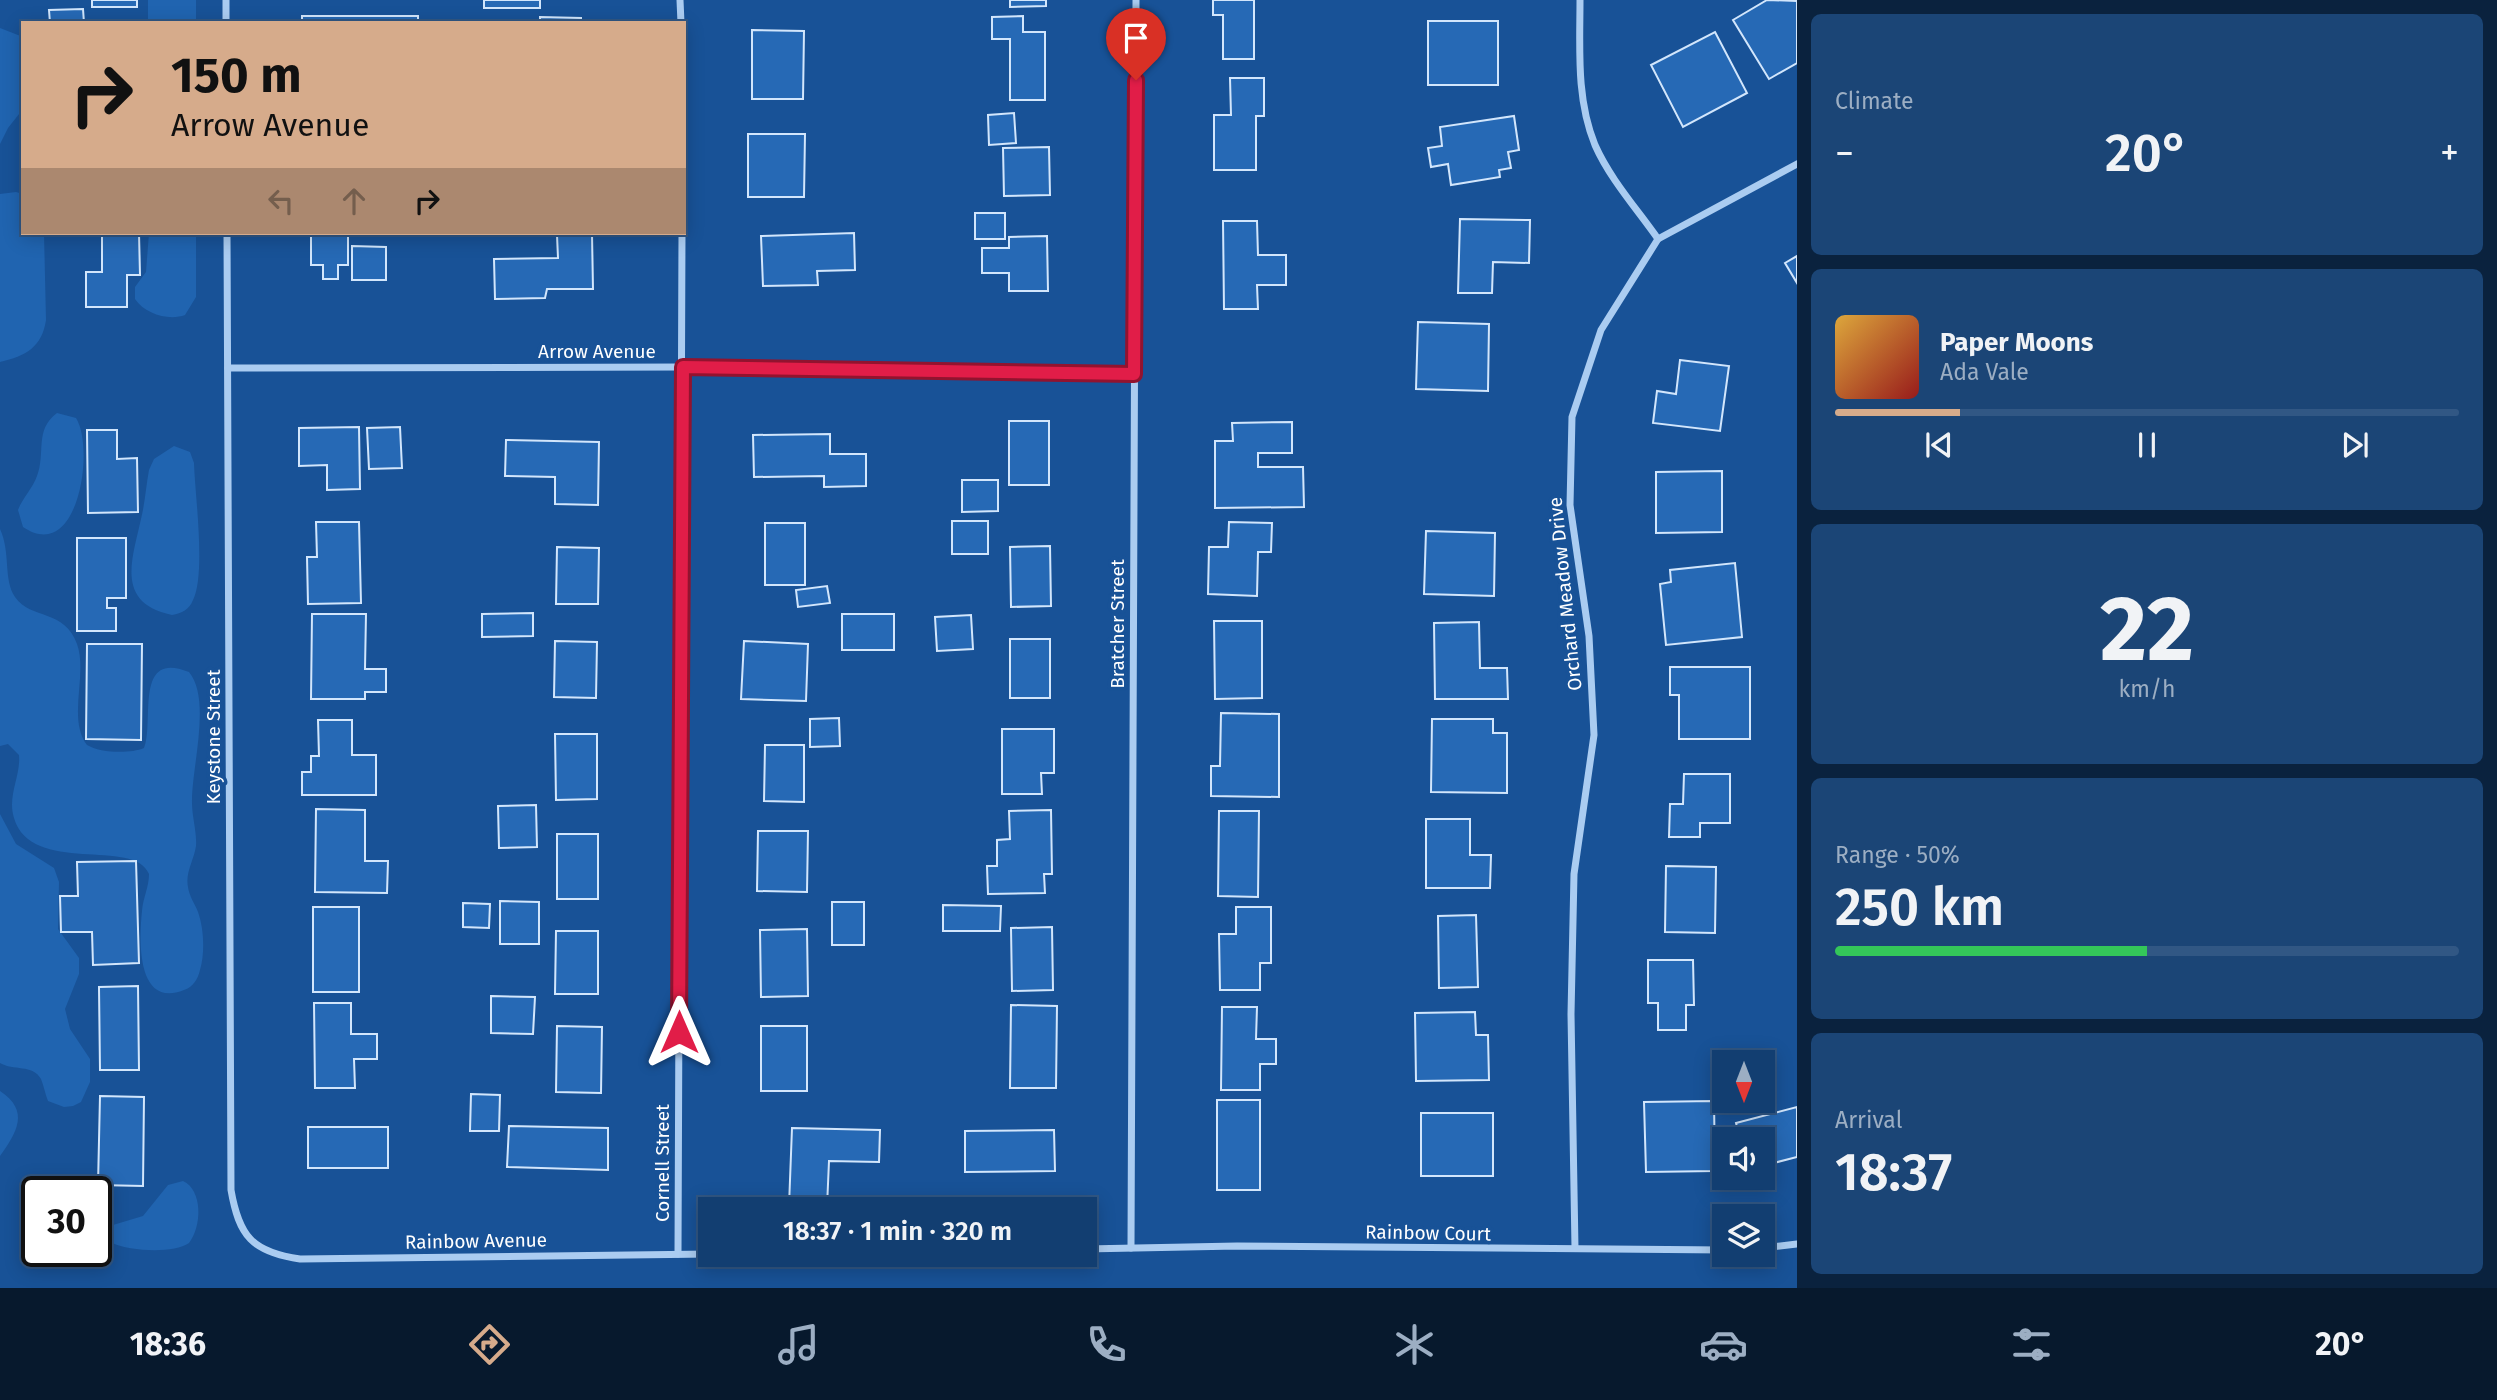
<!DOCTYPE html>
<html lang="en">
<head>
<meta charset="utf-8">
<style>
	:root { --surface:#123e71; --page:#1b4576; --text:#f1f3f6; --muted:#9caec3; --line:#315784; --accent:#d6ab8b }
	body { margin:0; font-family:"Fira Sans",sans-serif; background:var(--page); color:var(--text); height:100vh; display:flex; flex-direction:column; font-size:26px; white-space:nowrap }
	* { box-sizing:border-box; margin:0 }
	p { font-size:23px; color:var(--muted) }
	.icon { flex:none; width:38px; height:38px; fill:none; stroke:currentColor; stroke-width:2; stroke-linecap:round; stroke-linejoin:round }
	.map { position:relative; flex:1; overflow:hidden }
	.side { display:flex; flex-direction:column; gap:14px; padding:14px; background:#0a223e; width:700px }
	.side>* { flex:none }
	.banner { position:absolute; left:21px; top:21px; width:665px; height:214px; border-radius:0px; box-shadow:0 4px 18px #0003,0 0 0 2px var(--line); background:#d6ab8b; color:#111; overflow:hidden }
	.needle { width:46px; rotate:180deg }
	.fabs { position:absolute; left:1712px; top:1050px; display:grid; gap:14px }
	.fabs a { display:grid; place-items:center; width:63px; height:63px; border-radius:0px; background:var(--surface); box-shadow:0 4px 18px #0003,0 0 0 2px var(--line); font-size:35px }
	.speed { position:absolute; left:21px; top:1176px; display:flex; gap:14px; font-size:35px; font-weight:700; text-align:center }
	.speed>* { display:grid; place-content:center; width:91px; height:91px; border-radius:50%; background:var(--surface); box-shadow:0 4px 18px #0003,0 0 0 2px var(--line); line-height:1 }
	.speed .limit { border:4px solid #111; border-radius:10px; background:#fff; color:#111 }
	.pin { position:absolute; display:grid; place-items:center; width:60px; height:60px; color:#fff; margin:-72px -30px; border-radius:50% 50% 50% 0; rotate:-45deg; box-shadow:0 0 7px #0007 }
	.pin .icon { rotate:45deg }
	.me { position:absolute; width:77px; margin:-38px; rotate:0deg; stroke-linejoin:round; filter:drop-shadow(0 0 5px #0008) }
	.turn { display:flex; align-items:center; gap:24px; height:147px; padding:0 35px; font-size:32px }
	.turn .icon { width:91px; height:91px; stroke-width:2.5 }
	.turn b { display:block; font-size:49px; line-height:60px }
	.lanes { display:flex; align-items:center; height:66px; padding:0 35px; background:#0003; justify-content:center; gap:35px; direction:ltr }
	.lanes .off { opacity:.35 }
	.big { font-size:52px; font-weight:600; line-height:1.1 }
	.side .card { flex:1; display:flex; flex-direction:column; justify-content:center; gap:10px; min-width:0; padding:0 24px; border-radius:10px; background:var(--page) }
	.side .dial { align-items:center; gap:0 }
	.dial b { font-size:91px; line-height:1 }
	.song { display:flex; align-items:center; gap:21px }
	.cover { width:84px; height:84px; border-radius:10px; background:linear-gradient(135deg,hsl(40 70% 55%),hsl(0 70% 35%)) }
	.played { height:7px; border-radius:4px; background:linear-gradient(90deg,var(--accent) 20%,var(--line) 20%) }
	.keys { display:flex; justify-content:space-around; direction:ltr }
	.heat { display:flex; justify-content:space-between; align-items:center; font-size:38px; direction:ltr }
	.charge { height:10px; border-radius:5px; background:linear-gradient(90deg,#34c759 50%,var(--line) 0) }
	.trip { position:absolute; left:698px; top:1197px; width:399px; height:70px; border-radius:0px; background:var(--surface); box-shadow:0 4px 18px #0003,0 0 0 2px var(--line); font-weight:600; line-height:70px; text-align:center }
	.tabs { display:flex; height:112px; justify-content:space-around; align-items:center; background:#07192d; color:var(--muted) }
	.tabs .icon { width:49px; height:49px }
	.tabs .on { color:var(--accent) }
	.tabs b { font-size:32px; color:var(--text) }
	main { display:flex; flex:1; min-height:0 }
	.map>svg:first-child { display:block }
</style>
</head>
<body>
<main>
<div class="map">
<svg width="1797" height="1288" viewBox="0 0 1797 1288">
	<rect width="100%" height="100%" fill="#185297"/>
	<g fill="#2064b0">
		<rect x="148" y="0" width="48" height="23"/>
		<polygon points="0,28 23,37 23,109 8,128 0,144"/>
		<path d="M16 192 23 194V233H44L46 320C42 347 26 356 0 362V194Z"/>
		<path d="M149 233H196V297L185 315C169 321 145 314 135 299V287L146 272Z"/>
		<path d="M57 413 76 418C95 447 79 565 23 527L18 510C23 497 33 488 37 476 46 453 34 430 57 413Z"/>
		<path d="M174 446 190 452 194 463C195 495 206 574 193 600 189 610 182 613 172 615 115 603 132 560 141 519 145 503 146 486 149 470L154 459Z"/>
		<path d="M0 529C11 553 3 579 15 597 31 620 65 609 77 644 88 675 67 718 87 745 100 753 130 754 144 748 155 723 133 649 189 672 212 700 191 769 192 803 192 817 197 832 196 846 194 860 185 873 188 887 189 896 195 904 198 912 204 929 205 953 200 970 198 979 193 987 184 990 136 1009 139 939 142 911 143 898 149 887 149 874 135 837 31 876 14 818 7 796 21 776 19 755L8 744 0 746Z"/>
		<path d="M0 814 16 844 54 868 59 882 58 929 79 958V974L65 1009 70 1029 90 1059V1082L81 1102 73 1106 64 1107 48 1101C45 1094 44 1086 41 1079 33 1064 13 1071 0 1063Z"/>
		<path d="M0 1091C30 1111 17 1132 0 1156Z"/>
		<path d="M183 1181C203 1190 202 1227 189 1243 173 1254 130 1251 112 1243L109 1238 113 1225 143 1216 168 1185Z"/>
	</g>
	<g fill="#2669b5" stroke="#d2e6fc" stroke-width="2">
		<rect x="92" y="0" width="45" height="7"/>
		<rect x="484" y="0" width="56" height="8"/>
		<polygon points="1010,0 1046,0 1046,6 1010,7"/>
		<polygon points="1213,0 1254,0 1254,59 1223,59 1223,15 1213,15"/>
		<polygon points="1767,0 1797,1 1797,63 1769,79 1733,20"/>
		<polygon points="83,9 84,23 50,23 49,10"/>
		<rect x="302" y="16" width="116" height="7"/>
		<polygon points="1023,16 1023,32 1045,32 1045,100 1010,100 1010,39 992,39 992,17"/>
		<polygon points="540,17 581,18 581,23 540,23"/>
		<rect x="1428" y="21" width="70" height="64"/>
		<polygon points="752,30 804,31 803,99 752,99"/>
		<polygon points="1715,32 1747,93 1683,127 1651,65"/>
		<polygon points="1230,78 1264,78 1264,116 1256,116 1256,170 1214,170 1214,115 1231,115"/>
		<polygon points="1014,113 1016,143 989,145 988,115"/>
		<polygon points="1514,116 1519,150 1508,152 1511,168 1499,170 1500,177 1451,185 1448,164 1431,167 1428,148 1442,146 1440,127"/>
		<polygon points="748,134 805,134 804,197 748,197"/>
		<polygon points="1049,147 1050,195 1004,196 1003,148"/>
		<rect x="975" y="213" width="30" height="26"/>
		<polygon points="1460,219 1530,220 1529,263 1493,262 1492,293 1458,293"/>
		<polygon points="1223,221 1257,221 1258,255 1286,255 1286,285 1257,285 1258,309 1224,309"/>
		<polygon points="102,233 139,233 140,275 127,275 127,307 86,307 86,272 102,272"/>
		<polygon points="311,233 348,233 348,265 338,265 338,279 323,279 323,265 311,265"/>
		<polygon points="854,233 855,270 817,271 818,285 763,286 761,236"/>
		<polygon points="592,234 593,289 547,289 545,298 495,299 494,259 558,258 557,235"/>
		<polygon points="1047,236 1048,291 1009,291 1009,273 982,273 982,248 1009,248 1009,237"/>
		<polygon points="352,246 386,247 386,280 352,280"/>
		<polygon points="1797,256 1797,283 1785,263"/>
		<polygon points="1418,322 1489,324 1488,391 1416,389"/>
		<polygon points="1680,360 1729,366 1720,431 1653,423 1657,391 1676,394"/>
		<rect x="1009" y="421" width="40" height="64"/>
		<polygon points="1292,422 1292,453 1258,453 1258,467 1303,467 1304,507 1215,508 1215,441 1233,441 1232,423"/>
		<polygon points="359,427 360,489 327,490 327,465 299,466 299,428"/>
		<polygon points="400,427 402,468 369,469 367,428"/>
		<polygon points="87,430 117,430 117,459 137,458 138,512 88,513"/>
		<polygon points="830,434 830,454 866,454 866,486 824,487 824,476 754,477 753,435"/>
		<polygon points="506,440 599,442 598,505 555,504 555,477 505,476"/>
		<polygon points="1722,471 1722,532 1656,533 1656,472"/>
		<polygon points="962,480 998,480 998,511 962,512"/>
		<rect x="952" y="521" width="36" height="33"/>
		<polygon points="316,522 359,522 361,603 308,604 307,557 317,557"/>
		<polygon points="1229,522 1272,523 1271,552 1258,552 1257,596 1208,594 1209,547 1228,547"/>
		<rect x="765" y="523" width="40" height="62"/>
		<polygon points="1426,531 1495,533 1494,596 1424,594"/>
		<polygon points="77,538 126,538 126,598 107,598 107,608 116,608 116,631 77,631"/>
		<polygon points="1050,546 1051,606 1011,607 1010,547"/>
		<polygon points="557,547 599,548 598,604 556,604"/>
		<polygon points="1735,563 1742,637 1666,645 1660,584 1671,582 1670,570"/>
		<polygon points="827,586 830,603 798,607 796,590"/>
		<polygon points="533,613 533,636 482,637 482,614"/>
		<polygon points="312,614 366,614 365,669 386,669 386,692 365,692 365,699 311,699"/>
		<rect x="842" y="614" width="52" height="36"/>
		<polygon points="971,615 973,649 937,651 935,617"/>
		<polygon points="1214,621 1262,621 1262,698 1215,699"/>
		<polygon points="1479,622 1480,668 1507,668 1508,699 1435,699 1434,623"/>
		<rect x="1010" y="639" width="40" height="59"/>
		<polygon points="555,641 597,642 596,698 554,697"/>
		<polygon points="744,641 808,644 806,701 741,699"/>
		<polygon points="87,644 142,644 141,740 86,739"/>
		<polygon points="1670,667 1750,667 1750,739 1679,739 1679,695 1670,695"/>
		<polygon points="1221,713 1279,714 1279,797 1211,796 1211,766 1220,766"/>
		<polygon points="839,718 840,746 810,747 810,719"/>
		<polygon points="1432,719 1493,719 1493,733 1507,733 1507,793 1431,792"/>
		<polygon points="318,720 352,720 352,755 376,755 376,795 302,795 302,772 311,772 311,756 319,756"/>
		<polygon points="1002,729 1054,729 1054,773 1041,773 1042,794 1002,794"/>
		<polygon points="555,734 597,734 597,799 556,800"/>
		<polygon points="765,745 804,745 804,802 764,801"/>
		<polygon points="1684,774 1730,774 1730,823 1700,823 1700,837 1669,837 1670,804 1683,804"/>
		<polygon points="536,805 537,847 499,848 498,806"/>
		<polygon points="316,809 365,810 365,861 388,861 387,893 315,892"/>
		<polygon points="1051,810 1052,874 1044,874 1045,893 988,894 987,866 997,866 997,840 1010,839 1009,811"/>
		<polygon points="1219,811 1259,811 1258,897 1218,896"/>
		<polygon points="1426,819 1470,819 1470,855 1491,855 1490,888 1426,888"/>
		<polygon points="758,831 808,831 807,892 757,891"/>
		<rect x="557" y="834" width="41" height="65"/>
		<polygon points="136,861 139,963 93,965 92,932 61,932 60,896 78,896 77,862"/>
		<polygon points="1666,866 1716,867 1715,933 1665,932"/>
		<polygon points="500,901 539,902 539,944 500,944"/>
		<rect x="832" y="902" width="32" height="43"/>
		<polygon points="463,903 490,904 489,928 463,927"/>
		<polygon points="943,905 1001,906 1000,931 943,931"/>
		<rect x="313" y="907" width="46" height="85"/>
		<polygon points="1236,907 1271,907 1271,963 1260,963 1260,990 1220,990 1219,934 1236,934"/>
		<polygon points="1476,915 1478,987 1439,988 1438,916"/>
		<polygon points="1052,927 1053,990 1012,991 1011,928"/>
		<polygon points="807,929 808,996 761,997 760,930"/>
		<polygon points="556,931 598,931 598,994 555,994"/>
		<polygon points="1648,960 1693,960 1694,1005 1686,1005 1686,1030 1658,1030 1658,1003 1648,1003"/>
		<polygon points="138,986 139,1070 100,1070 99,987"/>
		<polygon points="491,996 535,997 533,1034 491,1033"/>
		<polygon points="314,1003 351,1003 351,1034 377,1034 377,1059 354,1059 355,1088 315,1088"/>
		<polygon points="1011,1005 1057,1006 1056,1088 1010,1088"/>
		<polygon points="1222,1007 1257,1007 1256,1039 1276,1039 1276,1064 1260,1064 1260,1090 1221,1090"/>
		<polygon points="1475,1012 1476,1035 1488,1035 1489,1080 1416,1081 1415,1013"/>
		<polygon points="557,1026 602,1027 601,1093 556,1092"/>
		<rect x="761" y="1026" width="46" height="65"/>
		<polygon points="471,1094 500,1095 499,1131 470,1131"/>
		<polygon points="100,1096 144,1097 143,1186 98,1185"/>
		<rect x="1217" y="1100" width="43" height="90"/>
		<polygon points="1714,1101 1715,1171 1646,1172 1644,1102"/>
		<polygon points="1797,1107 1797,1157 1762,1166 1762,1139 1740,1139 1736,1123"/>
		<rect x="1421" y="1113" width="72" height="63"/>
		<polygon points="509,1126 608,1128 608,1170 507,1167"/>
		<rect x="308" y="1127" width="80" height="41"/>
		<polygon points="792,1128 880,1130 879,1162 829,1161 827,1207 789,1206"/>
		<polygon points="1054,1130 1055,1171 965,1172 965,1131"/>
	</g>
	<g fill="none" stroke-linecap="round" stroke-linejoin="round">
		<g stroke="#aaccf1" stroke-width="7">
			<polyline points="226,0 226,23"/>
			<polyline points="680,0 681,23"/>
			<path d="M1580 0C1580 48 1576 99 1595 145 1610 179 1637 209 1658 239"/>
			<path d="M227 233 231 1190C239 1236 252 1252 300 1259L710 1254"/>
			<polyline points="228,368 683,367 1134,374"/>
			<polyline points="1131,1248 1136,0"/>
			<polyline points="1575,1248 1571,1014 1574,874 1594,735 1589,636 1570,505 1572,417 1601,330 1658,239 1797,164"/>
			<polyline points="1762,1248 1797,1244"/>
			<polyline points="1085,1249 1237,1246 1724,1250"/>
			<polyline points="678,1254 682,233"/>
		</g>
	</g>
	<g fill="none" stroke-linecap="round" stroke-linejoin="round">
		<defs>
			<polyline id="route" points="679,1032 683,367 1134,374 1136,80"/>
		</defs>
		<use href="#route" stroke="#92132f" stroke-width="18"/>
		<use href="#route" stroke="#e11d48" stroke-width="12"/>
	</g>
	<g text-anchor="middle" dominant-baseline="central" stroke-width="7" stroke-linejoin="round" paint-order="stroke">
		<g font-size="19" fill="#fff" stroke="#185297">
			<text x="597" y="351">Arrow Avenue</text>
			<text transform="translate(1565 594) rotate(-96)">Orchard Meadow Drive</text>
			<text transform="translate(1117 624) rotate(-90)">Bratcher Street</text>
			<text transform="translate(213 737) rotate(-90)">Keystone Street</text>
			<text transform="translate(662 1163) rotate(-90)">Cornell Street</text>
			<text transform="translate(1428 1233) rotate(1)">Rainbow Court</text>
			<text transform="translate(476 1241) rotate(-1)">Rainbow Avenue</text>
		</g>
	</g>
</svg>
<div class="fabs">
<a><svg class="needle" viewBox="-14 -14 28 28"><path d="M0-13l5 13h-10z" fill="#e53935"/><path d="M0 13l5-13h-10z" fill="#9caec3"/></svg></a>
<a><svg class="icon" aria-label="sound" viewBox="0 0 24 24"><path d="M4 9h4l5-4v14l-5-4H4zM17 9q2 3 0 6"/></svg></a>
<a><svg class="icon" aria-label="layers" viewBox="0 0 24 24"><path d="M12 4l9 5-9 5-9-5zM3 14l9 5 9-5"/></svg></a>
</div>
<div class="speed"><div class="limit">30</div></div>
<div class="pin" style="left:1136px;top:80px;background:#d93025"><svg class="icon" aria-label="arrive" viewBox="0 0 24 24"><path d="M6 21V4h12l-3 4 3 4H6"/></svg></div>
<svg class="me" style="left:679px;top:1032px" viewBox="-20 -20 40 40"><path d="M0-17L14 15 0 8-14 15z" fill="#e11d48" stroke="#fff" stroke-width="4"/></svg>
<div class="trip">18:37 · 1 min · 320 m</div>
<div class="banner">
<div class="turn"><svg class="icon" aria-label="right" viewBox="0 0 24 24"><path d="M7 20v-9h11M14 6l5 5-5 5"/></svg><div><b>150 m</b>Arrow Avenue</div></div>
<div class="lanes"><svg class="icon off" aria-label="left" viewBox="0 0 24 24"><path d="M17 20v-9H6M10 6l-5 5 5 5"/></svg><svg class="icon off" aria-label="ahead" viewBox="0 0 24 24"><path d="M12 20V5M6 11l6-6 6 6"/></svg><svg class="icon" aria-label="right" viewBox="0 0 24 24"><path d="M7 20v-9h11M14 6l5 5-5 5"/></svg></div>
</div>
</div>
<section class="side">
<div class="card"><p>Climate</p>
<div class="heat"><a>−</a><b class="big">20°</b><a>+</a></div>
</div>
<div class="card">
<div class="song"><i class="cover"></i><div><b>Paper Moons</b><p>Ada Vale</p></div></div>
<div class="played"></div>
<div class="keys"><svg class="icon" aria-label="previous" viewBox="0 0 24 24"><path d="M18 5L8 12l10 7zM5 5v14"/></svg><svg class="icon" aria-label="pause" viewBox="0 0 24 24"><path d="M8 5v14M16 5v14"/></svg><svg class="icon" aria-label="next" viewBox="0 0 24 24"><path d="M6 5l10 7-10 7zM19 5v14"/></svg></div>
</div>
<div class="card dial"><b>22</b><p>km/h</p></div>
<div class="card"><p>Range · 50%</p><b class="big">250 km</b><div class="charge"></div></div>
<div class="card"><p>Arrival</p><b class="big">18:37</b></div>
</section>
</main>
<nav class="tabs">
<b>18:36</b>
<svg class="icon on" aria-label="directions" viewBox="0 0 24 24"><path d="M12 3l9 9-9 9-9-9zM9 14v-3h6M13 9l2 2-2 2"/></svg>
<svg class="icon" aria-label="music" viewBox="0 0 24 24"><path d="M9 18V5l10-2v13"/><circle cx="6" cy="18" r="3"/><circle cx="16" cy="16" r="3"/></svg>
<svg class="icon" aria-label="phone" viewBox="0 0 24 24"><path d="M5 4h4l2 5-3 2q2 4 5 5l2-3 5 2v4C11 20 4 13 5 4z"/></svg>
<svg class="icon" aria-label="climate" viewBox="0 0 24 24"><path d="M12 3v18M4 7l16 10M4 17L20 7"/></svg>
<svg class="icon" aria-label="car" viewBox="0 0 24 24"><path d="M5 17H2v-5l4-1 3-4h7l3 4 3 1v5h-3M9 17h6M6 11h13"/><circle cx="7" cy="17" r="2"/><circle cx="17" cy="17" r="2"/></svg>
<svg class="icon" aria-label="filters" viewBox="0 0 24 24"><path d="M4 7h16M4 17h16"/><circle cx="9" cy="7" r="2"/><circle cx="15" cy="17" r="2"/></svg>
<b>20°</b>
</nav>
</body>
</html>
